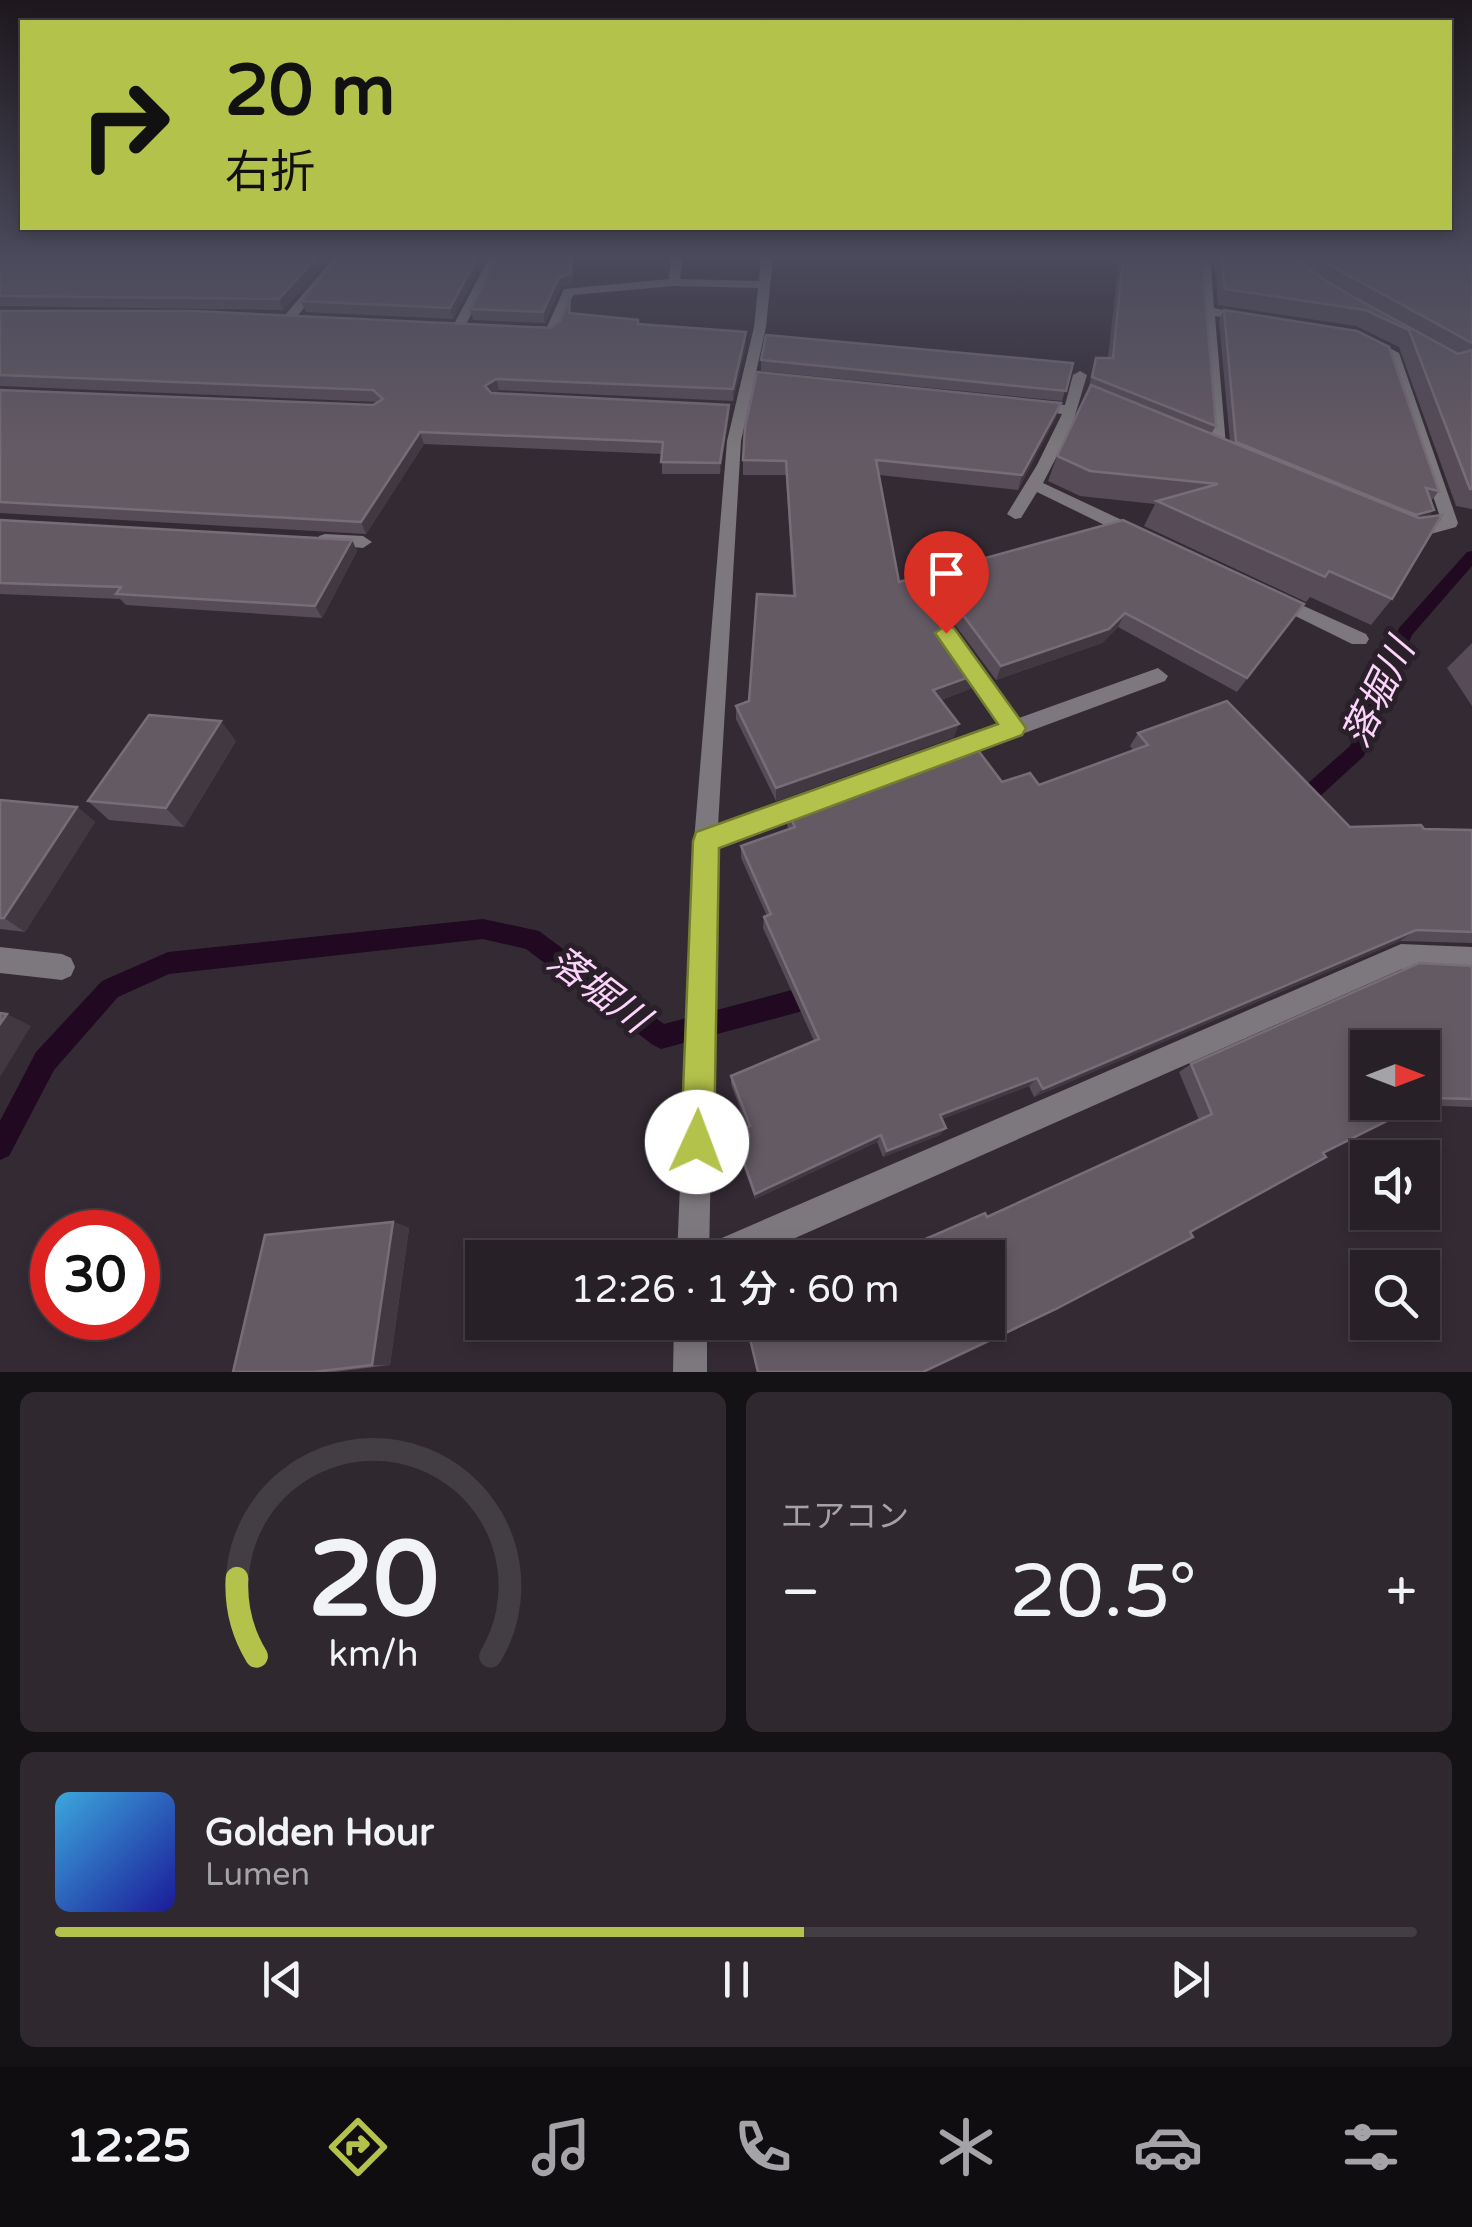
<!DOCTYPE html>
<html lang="ja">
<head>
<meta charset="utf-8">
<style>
	:root { --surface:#272027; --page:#2f282f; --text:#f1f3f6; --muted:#a4a3a7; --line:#433e44; --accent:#b3c24b }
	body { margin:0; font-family:"Varela Round","Noto Sans JP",sans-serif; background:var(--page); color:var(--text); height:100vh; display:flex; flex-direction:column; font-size:38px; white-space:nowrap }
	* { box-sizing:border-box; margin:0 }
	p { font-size:32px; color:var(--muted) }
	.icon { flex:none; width:55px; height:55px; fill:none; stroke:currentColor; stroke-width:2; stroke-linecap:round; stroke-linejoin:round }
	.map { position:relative; height:1372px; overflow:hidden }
	.drawer { display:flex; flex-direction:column; gap:20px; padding:20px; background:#151215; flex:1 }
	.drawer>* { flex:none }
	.top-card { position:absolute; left:20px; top:20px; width:1432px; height:210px; border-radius:0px; box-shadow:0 5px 15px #0003,0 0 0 2px var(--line); background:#b3c24b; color:#111; overflow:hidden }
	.needle { width:65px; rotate:90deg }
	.tools { position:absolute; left:1350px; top:1030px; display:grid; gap:20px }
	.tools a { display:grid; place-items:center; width:90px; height:90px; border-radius:0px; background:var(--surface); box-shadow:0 5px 15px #0003,0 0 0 2px var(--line); font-size:50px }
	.speed { position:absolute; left:30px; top:1210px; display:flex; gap:20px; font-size:50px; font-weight:700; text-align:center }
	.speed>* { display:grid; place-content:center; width:130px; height:130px; border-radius:50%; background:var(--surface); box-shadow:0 5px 15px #0003,0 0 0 2px var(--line); line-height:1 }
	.speed .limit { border:15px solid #d22; background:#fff; color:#111 }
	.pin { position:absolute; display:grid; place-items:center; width:85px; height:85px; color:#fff; margin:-102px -42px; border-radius:50% 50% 50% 0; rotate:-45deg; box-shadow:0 0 10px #0007 }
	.pin .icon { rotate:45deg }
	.me { position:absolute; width:110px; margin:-55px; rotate:2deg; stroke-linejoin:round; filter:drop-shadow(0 0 8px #0008) }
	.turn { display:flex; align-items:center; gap:35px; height:210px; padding:0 40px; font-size:45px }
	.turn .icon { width:130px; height:130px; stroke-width:2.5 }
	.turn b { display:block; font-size:70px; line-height:85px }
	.big { font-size:75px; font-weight:600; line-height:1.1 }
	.drawer .card { flex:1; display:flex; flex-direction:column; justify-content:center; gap:15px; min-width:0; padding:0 35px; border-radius:15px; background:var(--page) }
	.drawer .dial { align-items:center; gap:0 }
	.dial svg { height:260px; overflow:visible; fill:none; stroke:var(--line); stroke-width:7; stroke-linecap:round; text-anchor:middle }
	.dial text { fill:var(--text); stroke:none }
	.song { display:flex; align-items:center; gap:30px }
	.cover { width:120px; height:120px; border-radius:15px; background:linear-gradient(135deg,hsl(200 70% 55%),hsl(240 70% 35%)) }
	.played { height:10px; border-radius:5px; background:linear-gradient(90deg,var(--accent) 55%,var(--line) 55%) }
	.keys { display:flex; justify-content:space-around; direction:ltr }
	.heat { display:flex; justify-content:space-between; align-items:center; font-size:55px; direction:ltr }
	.drawer .tiles { flex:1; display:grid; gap:20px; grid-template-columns:1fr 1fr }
	.card:last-child { grid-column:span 2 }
	.trip { position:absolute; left:465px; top:1240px; width:540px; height:100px; border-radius:0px; background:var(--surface); box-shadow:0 5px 15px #0003,0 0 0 2px var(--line); font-weight:600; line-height:100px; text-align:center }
	.dock { display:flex; height:160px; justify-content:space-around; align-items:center; background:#100d10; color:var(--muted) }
	.dock .icon { width:70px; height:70px }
	.dock .selected { color:var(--accent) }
	.dock b { font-size:45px; color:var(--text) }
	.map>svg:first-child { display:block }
</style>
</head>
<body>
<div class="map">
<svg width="1472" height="1372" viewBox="0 0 1472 1372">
	<rect width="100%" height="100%" fill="#342a34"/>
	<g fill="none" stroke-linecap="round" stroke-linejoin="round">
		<g fill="#200921" fill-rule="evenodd">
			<polygon points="1472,551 1472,566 1412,635 1364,756 1304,811 1297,813 1290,811 1287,805 1290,799 1350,746 1399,628 1467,552"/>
			<polygon points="483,919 539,931 664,1024 818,983 826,987 830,995 826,1003 818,1007 661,1049 653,1045 526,949 483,939 169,974 118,997 54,1070 9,1156 0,1160 0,1121 36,1052 102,981 168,952"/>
		</g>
		<g fill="#7d787d" fill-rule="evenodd">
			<polygon points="325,534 363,536 372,542 363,548 319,544 319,536"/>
			<polygon points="1401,944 1472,947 1472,973 1402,969 750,1258 696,1258 701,1247"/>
			<polygon points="0,947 62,954 71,958 75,967 71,976 62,980 0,973"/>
		</g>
		<g fill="#7d787d" fill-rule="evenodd">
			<polygon points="334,258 346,258 293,321 285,321 285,315"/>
			<polygon points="489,258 501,258 465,326 455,329 453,326"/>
			<polygon points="671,258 683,258 680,279 759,281 761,258 773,258 766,327 741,441 718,826 1000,725 939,638 937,633 939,628 953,628 1019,718 1158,668 1168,676 1165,681 717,847 709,1258 677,1258 694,841 727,441 754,327 758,288 674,286 573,295 557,334 533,334 527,330 533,326 547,327 564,289 669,279"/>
			<polygon points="1188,258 1201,258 1211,266 1214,308 1252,317 1246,321 1215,316 1227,457 1219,462 1211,457 1199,267"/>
			<polygon points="1367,336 1399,353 1458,523 1456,527 1409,540 1401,535 1403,531 1441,520 1386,355 1362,343 1362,337"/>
			<polygon points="1080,371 1087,375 1071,429 1043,483 1141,529 1141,537 1129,537 1037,492 1021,518 1015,519 1007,514 1037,465 1062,414 1032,410 1025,406 1032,402 1065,405 1073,375"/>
			<polygon points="1275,593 1366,634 1369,639 1366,644 1352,644 1269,603 1266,599"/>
			<polygon points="674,1322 707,1322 707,1372 673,1372"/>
		</g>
	</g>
	<g fill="#564b56">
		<polygon points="0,258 329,258 283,310 0,306"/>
		<polygon points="338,258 485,258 453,319 306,312 301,301"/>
		<polygon points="1119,258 1202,258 1216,426 1211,434 1230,442 1219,320 1224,310 1439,491 1431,501 1428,517 1392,599 1371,625 1310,597 1306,602 1144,526 1155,504 1080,496 1048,481 1057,456 1087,394 1096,358 1108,358"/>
		<polygon points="1205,258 1472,258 1472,509 1456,506 1399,347 1356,326 1218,305 1215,266"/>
		<polygon points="573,284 561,287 545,323 473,320 470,309"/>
		<polygon points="571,309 571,313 746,344 733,401 499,390 494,393 729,405 729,416 720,474 662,474 662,454 424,444 366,534 0,513 0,390 373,405 378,402 0,386 0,311 550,328 560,321"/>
		<polygon points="761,360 1073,363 1062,401 761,371"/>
		<polygon points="1056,417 1018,490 879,475 899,582 1304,604 1237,692 1118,627 1102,643 996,680 956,626 939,625 975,675 970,689 941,700 954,737 776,801 736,719 736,706 749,701 793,596 786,475 743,475 743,460"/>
		<polygon points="0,520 352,540 357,551 322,618 126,605 120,599 0,594"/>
		<polygon points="1472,643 1472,706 1447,668"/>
		<polygon points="1138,733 1350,827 1472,830 1472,943 1400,941 1034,1097 1029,1086 942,1119 946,1128 940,1135 883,1157 877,1142 755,1199 734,1140 734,1134 747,1128 731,1084 731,1076 814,1041 763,928 764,917 767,916 741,858 741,846 789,830 787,825 788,813 1002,782 1039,785 1133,750 1130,746"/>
		<polygon points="236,741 184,827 109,820 88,801"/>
		<polygon points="0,800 77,807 95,822 25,932 0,929"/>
		<polygon points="1472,966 1472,1107 1418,1105 987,1217 1199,1120 1179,1072 1191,1064"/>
		<polygon points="393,1222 409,1228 390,1365 335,1372 233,1372"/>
	</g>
	<g fill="#423842">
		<polygon points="316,258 329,258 283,310 279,299"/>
		<polygon points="477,258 485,258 453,319 450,308"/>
		<polygon points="572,258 574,258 573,284 561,287 545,323 543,312 559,277"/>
		<polygon points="746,332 746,344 733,401 733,389"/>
		<polygon points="496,379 499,390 488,397 485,386"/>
		<polygon points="1061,403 1056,417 1018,490 1022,475"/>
		<polygon points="729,405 729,416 720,474 720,463"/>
		<polygon points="420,432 424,444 366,534 361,522"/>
		<polygon points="1434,510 1425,521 1407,526 1416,515"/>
		<polygon points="352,540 357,551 322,618 315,606"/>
		<polygon points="1125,613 1118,627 1102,643 996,680 1001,666"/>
		<polygon points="975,675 970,689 929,704 933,690"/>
		<polygon points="221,721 236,741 184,827 166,808"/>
		<polygon points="959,724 954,737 776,801 776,788"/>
		<polygon points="77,807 95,822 25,932 4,918"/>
		<polygon points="1416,930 1400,941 1034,1097 1043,1089"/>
		<polygon points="7,1014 31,1026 0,1077 0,1024"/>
		<polygon points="1037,1078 1029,1086 934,1122 940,1115"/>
		<polygon points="946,1128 940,1135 883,1157 887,1151"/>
		<polygon points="881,1135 877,1142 755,1199 755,1194"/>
		<polygon points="393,1222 409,1228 390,1365 372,1365"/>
	</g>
	<g fill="#645a64" stroke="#776d77" stroke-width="2.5" fill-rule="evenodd">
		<polygon points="0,258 203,258 205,260 208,258 316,258 279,299 0,296"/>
		<polygon points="338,258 477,258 450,308 301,301"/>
		<polygon points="498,258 572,258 571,274 559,277 543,312 470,309"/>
		<polygon points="1123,258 1202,258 1216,426 1092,377 1096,358 1113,358"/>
		<polygon points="1222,258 1294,258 1332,285 1458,354 1472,350 1472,489 1470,489 1409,330 1365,310 1225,289"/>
		<polygon points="1320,258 1472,258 1472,343 1344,273"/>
		<polygon points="570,298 569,313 638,320 638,324 746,332 733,389 496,379 485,386 491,393 729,405 720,463 661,462 663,442 420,432 361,522 0,502 0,390 373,405 383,399 373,390 0,375 0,311 193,311 550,328 560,321"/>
		<polygon points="1224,310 1357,331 1389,347 1439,491 1426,488 1434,510 1416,515 1236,442"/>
		<polygon points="766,335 1073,363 1066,391 761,360"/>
		<polygon points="757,372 1061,403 1022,475 876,460 899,582 1123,520 1304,604 1247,678 1125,613 1109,629 1001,666 960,611 941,610 939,625 975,675 933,690 959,724 776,788 736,706 749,701 757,594 795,596 786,461 743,460 745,427"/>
		<polygon points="1091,385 1419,518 1442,515 1392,599 1329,571 1325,577 1157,501 1218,484 1090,471 1057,456"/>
		<polygon points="0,520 352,540 315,606 116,594 121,587 0,583"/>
		<polygon points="1227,701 1350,827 1421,825 1424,829 1472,830 1472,932 1416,930 1043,1089 1037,1078 940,1115 946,1128 887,1151 881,1135 755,1194 734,1134 750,1126 731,1076 819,1039 764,917 771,914 741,846 795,827 788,813 974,745 1002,782 1030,773 1039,785 1148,745 1138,733"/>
		<polygon points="149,715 221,721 166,808 88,801"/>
		<polygon points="0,800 77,807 4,918 0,918"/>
		<path d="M1419 963 1472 966V1099L1433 1098 1323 1153 1326 1157 1190 1232 1193 1237 1056 1309 923 1372H758L746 1322H988V1258H882L985 1213 987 1217 1212 1114 1191 1064ZM1368 1048H1422V1102H1368Z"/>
		<polygon points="0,1013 7,1014 0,1024"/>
		<polygon points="393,1222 372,1365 313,1372 233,1372 265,1235"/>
	</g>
	<linearGradient id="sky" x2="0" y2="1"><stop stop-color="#1d171d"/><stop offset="0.57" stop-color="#4a4a5c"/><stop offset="1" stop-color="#4a4a5c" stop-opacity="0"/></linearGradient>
	<rect width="1472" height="450" fill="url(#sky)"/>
	<polygon fill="#b3c24b" stroke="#747e31" stroke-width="2.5" points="946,625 954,628 1026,728 1022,735 719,848 714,1142 709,1153 697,1158 685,1153 681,1142 693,841 696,832 998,724 935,633"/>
	<g text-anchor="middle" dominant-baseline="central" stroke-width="10" stroke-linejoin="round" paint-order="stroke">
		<g font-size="38" font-style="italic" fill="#fcd4fc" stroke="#2a202a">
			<text transform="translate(1379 693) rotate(-64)">落堀川</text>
			<text transform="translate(598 990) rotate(37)">落堀川</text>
		</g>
	</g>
</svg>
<div class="tools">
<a><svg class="needle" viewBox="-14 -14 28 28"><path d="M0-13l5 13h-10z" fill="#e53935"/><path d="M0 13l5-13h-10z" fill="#a4a3a7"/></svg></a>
<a><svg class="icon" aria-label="sound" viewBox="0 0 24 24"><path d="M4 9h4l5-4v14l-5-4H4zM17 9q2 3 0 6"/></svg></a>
<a><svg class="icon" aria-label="search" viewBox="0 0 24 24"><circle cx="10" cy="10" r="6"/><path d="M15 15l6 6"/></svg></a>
</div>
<div class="speed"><div class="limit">30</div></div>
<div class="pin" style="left:946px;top:633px;background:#d93025"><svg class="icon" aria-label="arrive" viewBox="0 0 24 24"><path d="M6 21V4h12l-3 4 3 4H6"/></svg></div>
<svg class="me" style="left:697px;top:1142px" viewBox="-20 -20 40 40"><circle r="19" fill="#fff"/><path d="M0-13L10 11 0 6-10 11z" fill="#b3c24b"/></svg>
<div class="trip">12:26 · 1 分 · 60 m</div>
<div class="top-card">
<div class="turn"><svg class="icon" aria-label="right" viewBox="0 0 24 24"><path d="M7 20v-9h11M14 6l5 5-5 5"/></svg><div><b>20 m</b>右折</div></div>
</div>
</div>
<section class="drawer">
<div class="tiles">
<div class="card dial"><svg viewBox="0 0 100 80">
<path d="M14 69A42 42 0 1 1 86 69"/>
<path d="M14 69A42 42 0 0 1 8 45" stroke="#b3c24b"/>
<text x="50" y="56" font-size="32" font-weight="700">20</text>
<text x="50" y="72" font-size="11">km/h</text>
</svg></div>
<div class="card"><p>エアコン</p>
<div class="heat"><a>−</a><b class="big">20.5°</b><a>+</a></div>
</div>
<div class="card">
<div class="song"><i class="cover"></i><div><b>Golden Hour</b><p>Lumen</p></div></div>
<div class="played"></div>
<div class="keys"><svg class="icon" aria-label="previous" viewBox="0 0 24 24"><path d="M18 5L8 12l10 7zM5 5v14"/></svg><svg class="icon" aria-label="pause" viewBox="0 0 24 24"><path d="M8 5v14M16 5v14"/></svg><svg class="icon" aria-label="next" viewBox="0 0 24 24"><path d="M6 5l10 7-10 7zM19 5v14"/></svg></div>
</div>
</div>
</section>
<nav class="dock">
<b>12:25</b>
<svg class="icon selected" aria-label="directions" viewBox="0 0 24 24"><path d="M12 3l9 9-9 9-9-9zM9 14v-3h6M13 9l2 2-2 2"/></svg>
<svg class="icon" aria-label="music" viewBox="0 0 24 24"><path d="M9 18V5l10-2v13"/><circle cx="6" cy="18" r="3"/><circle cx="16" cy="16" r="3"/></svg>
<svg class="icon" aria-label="phone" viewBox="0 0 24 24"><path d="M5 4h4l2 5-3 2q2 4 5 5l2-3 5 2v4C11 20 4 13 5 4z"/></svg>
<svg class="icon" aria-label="climate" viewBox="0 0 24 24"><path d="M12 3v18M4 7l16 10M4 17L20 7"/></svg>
<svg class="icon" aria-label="car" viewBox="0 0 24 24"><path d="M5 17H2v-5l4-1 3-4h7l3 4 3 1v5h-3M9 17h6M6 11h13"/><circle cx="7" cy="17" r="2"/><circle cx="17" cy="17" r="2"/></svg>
<svg class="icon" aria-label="filters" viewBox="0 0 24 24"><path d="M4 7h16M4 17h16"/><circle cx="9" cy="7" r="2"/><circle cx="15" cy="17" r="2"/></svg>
</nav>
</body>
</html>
